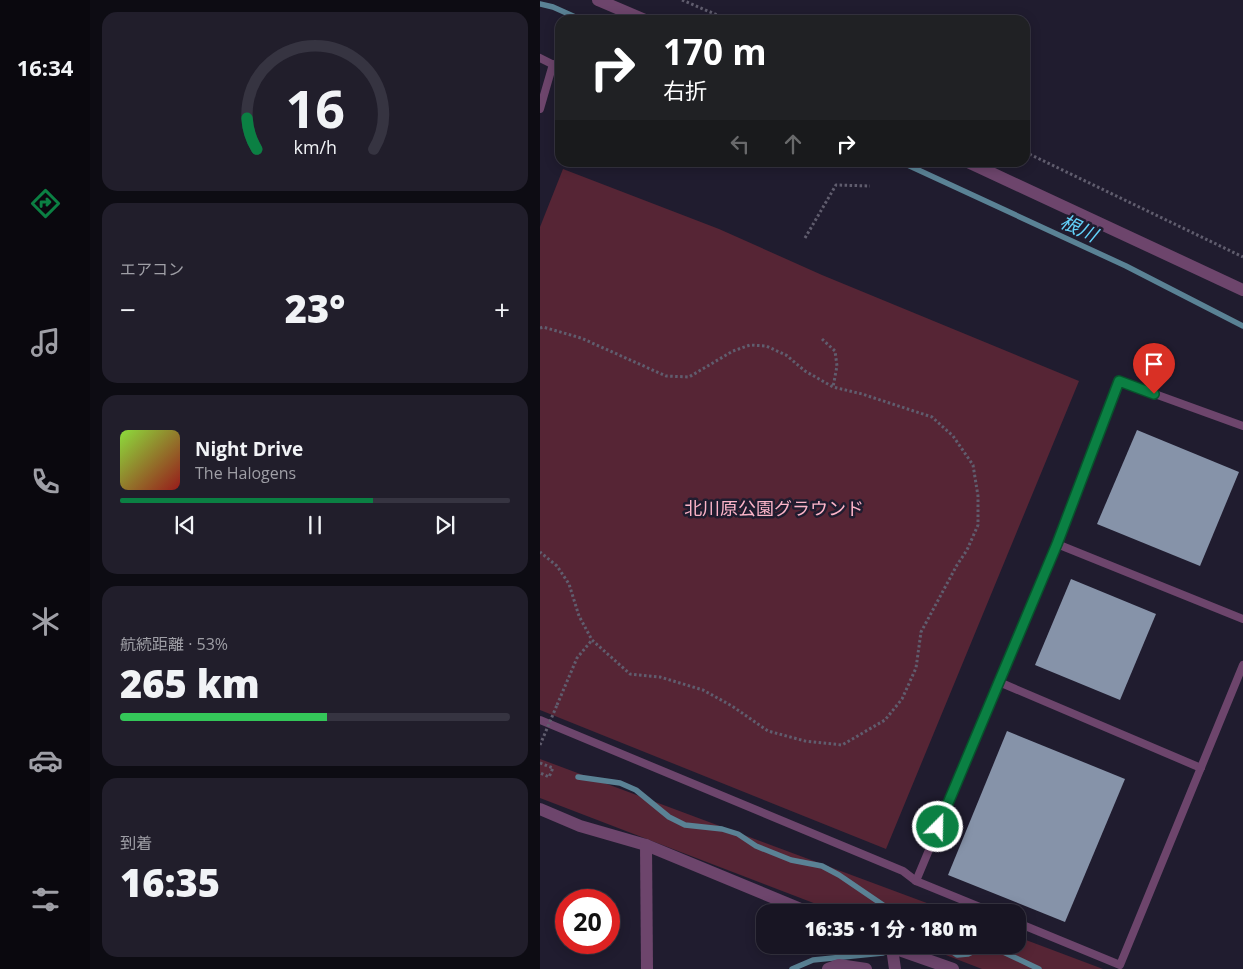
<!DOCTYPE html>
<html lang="ja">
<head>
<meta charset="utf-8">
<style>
	:root { --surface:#181523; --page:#211e2b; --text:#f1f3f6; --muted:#9f9fa6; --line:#363441; --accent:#0b8043 }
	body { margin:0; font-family:"Open Sans","Noto Sans JP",sans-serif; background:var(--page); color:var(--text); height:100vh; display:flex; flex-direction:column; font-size:19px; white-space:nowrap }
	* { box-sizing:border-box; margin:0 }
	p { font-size:16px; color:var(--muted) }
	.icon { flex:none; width:28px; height:28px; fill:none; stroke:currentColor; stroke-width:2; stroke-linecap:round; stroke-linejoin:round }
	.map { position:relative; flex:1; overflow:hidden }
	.sheet { display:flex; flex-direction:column; gap:12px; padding:12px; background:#0d0c13; width:450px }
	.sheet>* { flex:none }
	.hud { position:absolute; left:15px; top:15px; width:475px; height:152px; border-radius:15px; box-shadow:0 2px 12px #0003,0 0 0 1px var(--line); background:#202124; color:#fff; overflow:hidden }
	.speed { position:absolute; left:15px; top:889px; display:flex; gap:10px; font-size:25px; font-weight:700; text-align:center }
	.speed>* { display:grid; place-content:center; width:65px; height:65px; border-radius:50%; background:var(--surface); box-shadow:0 2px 12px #0003,0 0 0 1px var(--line); line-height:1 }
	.speed .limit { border:8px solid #d22; background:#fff; color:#111 }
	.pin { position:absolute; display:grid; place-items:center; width:42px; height:42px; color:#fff; margin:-51px -21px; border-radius:50% 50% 50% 0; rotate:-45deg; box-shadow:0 0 5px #0007 }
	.pin .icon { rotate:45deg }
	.me { position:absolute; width:55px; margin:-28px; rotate:23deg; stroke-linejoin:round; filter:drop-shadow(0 0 4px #0008) }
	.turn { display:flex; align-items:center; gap:18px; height:105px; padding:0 25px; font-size:22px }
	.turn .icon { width:65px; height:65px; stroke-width:2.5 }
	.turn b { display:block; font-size:35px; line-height:42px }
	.lanes { display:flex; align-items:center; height:48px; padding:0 25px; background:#0003; justify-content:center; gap:25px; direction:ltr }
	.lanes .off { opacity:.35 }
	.big { font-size:38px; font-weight:800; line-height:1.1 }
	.sheet .widget { flex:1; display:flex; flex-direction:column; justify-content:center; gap:8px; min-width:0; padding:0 18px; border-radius:15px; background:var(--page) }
	.sheet .dial { align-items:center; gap:0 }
	.dial svg { height:130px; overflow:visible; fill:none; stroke:var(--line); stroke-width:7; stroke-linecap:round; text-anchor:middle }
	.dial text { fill:var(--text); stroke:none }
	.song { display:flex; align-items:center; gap:15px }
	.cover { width:60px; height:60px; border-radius:8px; background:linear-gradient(135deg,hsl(90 70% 55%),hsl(0 70% 35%)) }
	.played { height:5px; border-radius:2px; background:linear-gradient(90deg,var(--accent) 65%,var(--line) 65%) }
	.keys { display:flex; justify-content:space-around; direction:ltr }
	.heat { display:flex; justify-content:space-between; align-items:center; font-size:28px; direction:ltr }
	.charge { height:8px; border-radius:4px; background:linear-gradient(90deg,#34c759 53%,var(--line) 0) }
	.trip { position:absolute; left:216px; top:904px; width:270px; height:50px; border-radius:15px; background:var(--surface); box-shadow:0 2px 12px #0003,0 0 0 1px var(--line); font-weight:800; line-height:50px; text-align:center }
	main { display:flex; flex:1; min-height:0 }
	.menu { display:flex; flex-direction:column; width:90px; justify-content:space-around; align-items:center; background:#0a080e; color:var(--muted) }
	.menu .icon { width:35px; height:35px }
	.menu .selected { color:var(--accent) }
	.menu b { font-size:22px; color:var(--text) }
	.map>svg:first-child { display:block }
</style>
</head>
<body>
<main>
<nav class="menu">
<b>16:34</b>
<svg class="icon selected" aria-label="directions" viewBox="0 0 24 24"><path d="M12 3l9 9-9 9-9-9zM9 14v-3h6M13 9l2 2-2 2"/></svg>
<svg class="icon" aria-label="music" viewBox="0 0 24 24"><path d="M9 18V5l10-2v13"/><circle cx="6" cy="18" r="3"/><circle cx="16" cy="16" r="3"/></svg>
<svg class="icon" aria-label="phone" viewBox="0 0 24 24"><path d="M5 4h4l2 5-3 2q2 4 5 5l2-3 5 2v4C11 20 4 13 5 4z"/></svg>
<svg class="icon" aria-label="climate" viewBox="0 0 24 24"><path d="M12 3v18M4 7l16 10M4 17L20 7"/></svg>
<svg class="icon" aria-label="car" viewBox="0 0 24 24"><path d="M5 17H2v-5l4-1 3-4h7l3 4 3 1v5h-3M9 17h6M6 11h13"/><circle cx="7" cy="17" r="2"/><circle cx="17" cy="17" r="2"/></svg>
<svg class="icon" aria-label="filters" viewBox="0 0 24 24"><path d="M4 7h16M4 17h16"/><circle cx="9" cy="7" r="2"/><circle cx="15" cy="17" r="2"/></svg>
</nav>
<section class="sheet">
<div class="widget dial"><svg viewBox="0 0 100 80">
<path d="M14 69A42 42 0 1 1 86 69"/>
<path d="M14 69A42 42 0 0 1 8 50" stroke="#0b8043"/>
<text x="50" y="56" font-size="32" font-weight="700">16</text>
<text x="50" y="72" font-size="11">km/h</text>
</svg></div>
<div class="widget"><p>エアコン</p>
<div class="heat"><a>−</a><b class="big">23°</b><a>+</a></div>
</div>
<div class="widget">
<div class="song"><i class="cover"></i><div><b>Night Drive</b><p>The Halogens</p></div></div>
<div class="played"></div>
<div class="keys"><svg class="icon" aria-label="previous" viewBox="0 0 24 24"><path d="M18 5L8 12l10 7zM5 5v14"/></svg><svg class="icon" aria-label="pause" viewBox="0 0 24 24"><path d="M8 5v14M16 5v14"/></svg><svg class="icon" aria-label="next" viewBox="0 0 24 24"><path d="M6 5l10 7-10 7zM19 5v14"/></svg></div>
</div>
<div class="widget"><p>航続距離 · 53%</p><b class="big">265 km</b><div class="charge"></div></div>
<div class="widget"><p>到着</p><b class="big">16:35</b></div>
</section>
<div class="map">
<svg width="703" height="969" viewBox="0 0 703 969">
	<rect width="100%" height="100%" fill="#201c2f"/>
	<g fill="#562535">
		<polygon points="23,169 179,229 282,275 539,381 346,849 0,710 0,227"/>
		<polygon points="0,759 411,912 297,912 0,798"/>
		<polygon points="478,937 563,969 442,969 380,945 478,945"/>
	</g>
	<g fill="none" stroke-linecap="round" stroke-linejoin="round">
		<g stroke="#5a8295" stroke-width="5.5">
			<polyline points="0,4 13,7 42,20"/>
			<polyline points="361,162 586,266 703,326"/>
			<polyline points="38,777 80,783 96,790 129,817 145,825 182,829 198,834 216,846 251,860 282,866 299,875 346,907 350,912"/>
			<polyline points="402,945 417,955 428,954 443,947"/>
			<polyline points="440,945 459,950 499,969"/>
			<polyline points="252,969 273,960 343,953"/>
		</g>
	</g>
	<g fill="#8693a9">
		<polygon points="597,430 699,472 660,566 557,524"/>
		<polygon points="531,579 616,614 580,700 495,665"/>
		<polygon points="467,731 585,779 525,922 408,875"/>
	</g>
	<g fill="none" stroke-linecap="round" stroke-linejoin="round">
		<g stroke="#605d6e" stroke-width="3" stroke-dasharray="2.5 2.5" stroke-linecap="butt">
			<polyline points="142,0 189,20"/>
			<polyline points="485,152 703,257"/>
			<polyline points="265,238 296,185 330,186"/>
			<polyline points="0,328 3,327 41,338 126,376 149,377 193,351 210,345 226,346 246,355 265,371 293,387 322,394 392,417 413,436 433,465 438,496 438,525 427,550 417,565 381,632 376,668 362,699 345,720 302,745 265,741 228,731 192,706 163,690 120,677 90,674 52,640 39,616 29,584 17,566 0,552"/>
			<polyline points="282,339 295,351 297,366 293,387"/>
			<polyline points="17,705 37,658 52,640"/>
			<polyline points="0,763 13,768 9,777 0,773"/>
		</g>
		<g stroke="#6d456c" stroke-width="8">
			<polyline points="0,58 20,68"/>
			<polyline points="0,109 13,64"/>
			<polyline points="517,544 703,619"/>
			<polyline points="459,682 661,768"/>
			<polyline points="0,720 363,871 376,881"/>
			<polyline points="452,912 376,881 517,544 579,381 703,426"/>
			<polyline points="478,923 580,965 703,665"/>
		</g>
		<g stroke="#6d456c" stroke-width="12">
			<polyline points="58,0 105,20"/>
			<polyline points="428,162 703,290"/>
			<polyline points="0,809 40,826 106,845 268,912"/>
			<polyline points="106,845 107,969"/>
			<polyline points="345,945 413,969"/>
			<polyline points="352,948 355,969"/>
			<polyline points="288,969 299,965 326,969"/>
		</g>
		<polyline stroke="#605d6e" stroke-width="3" stroke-dasharray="2.5 2.5" stroke-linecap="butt" points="0,745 17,705"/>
	</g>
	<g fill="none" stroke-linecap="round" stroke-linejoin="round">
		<defs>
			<polyline id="route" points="398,827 517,544 579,381 614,394"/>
		</defs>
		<use href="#route" stroke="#07532c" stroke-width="12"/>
		<use href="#route" stroke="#0b8043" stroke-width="9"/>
	</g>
	<g text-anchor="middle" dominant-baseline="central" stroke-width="5" stroke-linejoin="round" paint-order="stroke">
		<g font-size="18" fill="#fcb4c8" stroke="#201c2f">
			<text x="234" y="508">北川原公園グラウンド</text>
		</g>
		<g font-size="19" font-style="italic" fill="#63d2fa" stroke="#201c2f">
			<text transform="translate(539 228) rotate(25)">根川</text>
		</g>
	</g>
</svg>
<div class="speed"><div class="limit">20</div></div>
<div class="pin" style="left:614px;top:394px;background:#d93025"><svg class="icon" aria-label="arrive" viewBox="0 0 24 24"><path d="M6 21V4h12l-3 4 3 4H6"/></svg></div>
<svg class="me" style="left:398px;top:827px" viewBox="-20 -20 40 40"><circle r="17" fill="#0b8043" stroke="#fff" stroke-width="3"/><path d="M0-11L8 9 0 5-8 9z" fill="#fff"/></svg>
<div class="trip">16:35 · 1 分 · 180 m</div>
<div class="hud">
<div class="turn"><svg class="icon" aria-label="right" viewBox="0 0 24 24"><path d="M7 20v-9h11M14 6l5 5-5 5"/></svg><div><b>170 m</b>右折</div></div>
<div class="lanes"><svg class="icon off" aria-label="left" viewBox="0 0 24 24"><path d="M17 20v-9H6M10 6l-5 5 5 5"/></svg><svg class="icon off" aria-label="ahead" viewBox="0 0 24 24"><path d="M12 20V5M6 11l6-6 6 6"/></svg><svg class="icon" aria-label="right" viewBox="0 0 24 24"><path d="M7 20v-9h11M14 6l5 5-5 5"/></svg></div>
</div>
</div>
</main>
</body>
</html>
